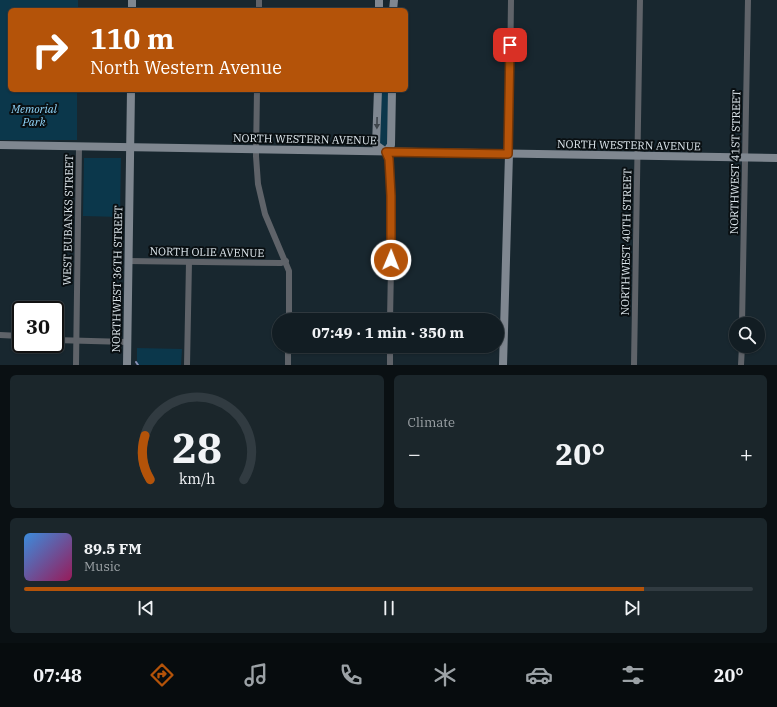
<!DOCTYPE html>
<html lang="en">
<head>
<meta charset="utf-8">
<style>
	:root { --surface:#121d23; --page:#1b262b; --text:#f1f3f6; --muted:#9ca2a6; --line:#313b41; --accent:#b45309 }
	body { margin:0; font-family:"IBM Plex Serif",serif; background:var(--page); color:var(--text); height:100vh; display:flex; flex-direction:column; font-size:15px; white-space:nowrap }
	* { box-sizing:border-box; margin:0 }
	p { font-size:13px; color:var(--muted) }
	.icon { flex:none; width:22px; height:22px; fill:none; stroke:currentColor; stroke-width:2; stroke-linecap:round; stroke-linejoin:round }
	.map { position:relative; height:365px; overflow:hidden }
	.details { display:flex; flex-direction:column; gap:10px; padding:10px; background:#0a1013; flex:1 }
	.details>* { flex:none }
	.hud { position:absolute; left:8px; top:8px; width:400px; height:84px; border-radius:6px; box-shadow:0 1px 3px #0004,0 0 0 1px var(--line); background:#b45309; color:#fff; overflow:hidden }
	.fabs { position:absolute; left:729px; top:317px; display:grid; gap:8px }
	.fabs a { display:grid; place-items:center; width:36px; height:36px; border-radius:50%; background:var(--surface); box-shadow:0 1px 3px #0004,0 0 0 1px var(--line); font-size:20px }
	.speed { position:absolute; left:12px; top:301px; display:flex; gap:8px; font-size:20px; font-weight:700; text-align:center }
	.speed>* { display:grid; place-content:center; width:52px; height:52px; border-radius:50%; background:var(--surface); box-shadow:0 1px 3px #0004,0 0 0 1px var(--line); line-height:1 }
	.speed .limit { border:2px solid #111; border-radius:6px; background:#fff; color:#111 }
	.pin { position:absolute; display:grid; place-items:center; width:34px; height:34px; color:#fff; margin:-17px; border-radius:8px; box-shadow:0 2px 6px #0006 }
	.me { position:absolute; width:44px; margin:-22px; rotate:1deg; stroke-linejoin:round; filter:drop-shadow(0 0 3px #0008) }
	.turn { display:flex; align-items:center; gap:14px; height:84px; padding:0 16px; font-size:18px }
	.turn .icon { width:52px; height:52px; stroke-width:2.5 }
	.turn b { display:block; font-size:28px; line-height:34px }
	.big { font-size:30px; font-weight:700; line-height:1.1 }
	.details .card { flex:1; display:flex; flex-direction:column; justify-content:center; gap:6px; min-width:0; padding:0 14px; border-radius:6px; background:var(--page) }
	.details .dial { align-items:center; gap:0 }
	.dial svg { height:104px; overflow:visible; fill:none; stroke:var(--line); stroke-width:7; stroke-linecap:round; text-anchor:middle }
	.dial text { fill:var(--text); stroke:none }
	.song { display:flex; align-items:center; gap:12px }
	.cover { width:48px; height:48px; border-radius:6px; background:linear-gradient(135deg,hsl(210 70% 55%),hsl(330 70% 35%)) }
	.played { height:4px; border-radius:2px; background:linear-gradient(90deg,var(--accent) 85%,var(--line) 85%) }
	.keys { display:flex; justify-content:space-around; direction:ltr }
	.heat { display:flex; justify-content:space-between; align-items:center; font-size:22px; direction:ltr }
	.details .tiles { flex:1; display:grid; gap:10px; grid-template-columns:1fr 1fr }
	.card:last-child { grid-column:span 2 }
	.trip { position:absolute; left:272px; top:313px; width:232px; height:40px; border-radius:20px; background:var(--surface); box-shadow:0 1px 3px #0004,0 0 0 1px var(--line); font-weight:700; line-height:40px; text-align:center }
	.tab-bar { display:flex; height:64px; justify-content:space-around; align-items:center; background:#070c0e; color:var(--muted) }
	.tab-bar .icon { width:28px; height:28px }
	.tab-bar .active { color:var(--accent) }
	.tab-bar b { font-size:18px; color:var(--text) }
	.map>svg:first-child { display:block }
</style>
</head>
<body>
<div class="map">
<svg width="777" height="365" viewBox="0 0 777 365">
	<rect width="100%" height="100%" fill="#18272f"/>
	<g fill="#0b374b">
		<polygon points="0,0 78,0 78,10 10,10 10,90 77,90 77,140 0,140"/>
		<polygon points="381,90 389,90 387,145 384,147 380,145 380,142"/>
		<polygon points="84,158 121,158 120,217 83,216"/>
		<polygon points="137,348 182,349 181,365 137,365"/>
	</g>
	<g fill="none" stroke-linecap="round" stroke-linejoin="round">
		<polyline stroke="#8991b6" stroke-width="2" points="136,362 138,365"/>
		<g stroke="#5f6369" stroke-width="6">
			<polyline points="259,10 259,0"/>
			<polyline points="257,90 256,156 258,184 265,214 289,271 289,320"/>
			<polyline points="386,152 389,159 392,214 390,320"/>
			<polyline points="509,154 511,0"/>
			<polyline points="128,261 281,263 286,261"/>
			<polyline points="742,324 748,0"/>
			<polyline points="0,335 21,336"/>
			<polyline points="55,340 127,342"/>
			<polyline points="76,365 79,147"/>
			<polyline points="187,365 189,262"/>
			<polyline points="288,365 288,346"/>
			<polyline points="390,365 390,346"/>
			<polyline points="634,365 640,0"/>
			<polyline points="741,365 742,346"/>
		</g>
		<g stroke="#7f8790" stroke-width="8">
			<polyline points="132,10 132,0"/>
			<polyline points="379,10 379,0"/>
			<polyline points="393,10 394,0"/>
			<polyline points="378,90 376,145 386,152 391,145 392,90"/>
			<polyline points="0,145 777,158"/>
			<polyline points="127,365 131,90"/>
			<polyline points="503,365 509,154"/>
		</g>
	</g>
	<defs><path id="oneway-solid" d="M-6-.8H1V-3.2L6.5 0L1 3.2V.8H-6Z"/></defs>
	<use fill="#3e454b" href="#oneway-solid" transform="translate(377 123) rotate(91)"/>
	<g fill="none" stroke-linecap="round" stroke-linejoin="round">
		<defs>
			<polyline id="route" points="391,260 391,196 389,159 386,152 508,154 510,45"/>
		</defs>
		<use href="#route" stroke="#753606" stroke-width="10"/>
		<use href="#route" stroke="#b45309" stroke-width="7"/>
	</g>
	<g text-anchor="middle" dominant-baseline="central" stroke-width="4" stroke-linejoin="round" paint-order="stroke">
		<g font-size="11" font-style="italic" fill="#92d7fc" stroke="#090f12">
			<text x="34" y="109">Memorial<tspan x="34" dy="13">Park</tspan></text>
		</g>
		<g font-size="11" fill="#e0e9ef" stroke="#090f12">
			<text transform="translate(305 139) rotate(1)">NORTH WESTERN AVENUE</text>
			<text transform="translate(629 145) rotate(1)">NORTH WESTERN AVENUE</text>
			<text transform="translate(735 162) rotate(-89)">NORTHWEST 41ST STREET</text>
			<text transform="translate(68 220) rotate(-89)">WEST EUBANKS STREET</text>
			<text transform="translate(626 242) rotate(-89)">NORTHWEST 40TH STREET</text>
			<text transform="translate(207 252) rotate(1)">NORTH OLIE AVENUE</text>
			<text transform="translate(117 279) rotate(-89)">NORTHWEST 36TH STREET</text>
		</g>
	</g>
</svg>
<div class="fabs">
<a><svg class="icon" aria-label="search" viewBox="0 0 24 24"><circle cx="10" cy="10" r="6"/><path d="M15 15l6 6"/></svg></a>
</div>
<div class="speed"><div class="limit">30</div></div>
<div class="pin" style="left:510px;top:45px;background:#d93025"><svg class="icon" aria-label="arrive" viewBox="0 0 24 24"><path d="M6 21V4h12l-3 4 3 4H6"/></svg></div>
<svg class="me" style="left:391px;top:260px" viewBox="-20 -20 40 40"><circle r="17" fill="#b45309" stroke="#fff" stroke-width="3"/><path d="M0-11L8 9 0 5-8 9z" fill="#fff"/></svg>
<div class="trip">07:49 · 1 min · 350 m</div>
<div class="hud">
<div class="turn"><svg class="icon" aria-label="right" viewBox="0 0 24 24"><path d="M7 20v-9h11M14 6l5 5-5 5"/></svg><div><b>110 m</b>North Western Avenue</div></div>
</div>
</div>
<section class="details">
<div class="tiles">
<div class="card dial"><svg viewBox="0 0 100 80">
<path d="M14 69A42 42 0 1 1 86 69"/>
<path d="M14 69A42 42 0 0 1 10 35" stroke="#b45309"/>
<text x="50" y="56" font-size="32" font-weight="700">28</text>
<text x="50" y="72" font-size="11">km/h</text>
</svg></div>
<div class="card"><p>Climate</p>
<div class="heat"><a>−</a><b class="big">20°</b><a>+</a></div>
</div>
<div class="card">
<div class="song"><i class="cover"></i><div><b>89.5 FM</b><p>Music</p></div></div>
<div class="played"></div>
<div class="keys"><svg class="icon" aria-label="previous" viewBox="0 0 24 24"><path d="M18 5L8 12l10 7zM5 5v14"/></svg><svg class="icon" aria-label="pause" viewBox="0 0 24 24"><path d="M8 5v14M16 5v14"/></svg><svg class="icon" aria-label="next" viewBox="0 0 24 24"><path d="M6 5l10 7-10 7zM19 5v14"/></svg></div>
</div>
</div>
</section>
<nav class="tab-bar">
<b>07:48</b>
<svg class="icon active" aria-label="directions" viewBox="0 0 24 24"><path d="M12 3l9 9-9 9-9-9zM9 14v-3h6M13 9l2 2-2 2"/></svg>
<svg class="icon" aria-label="music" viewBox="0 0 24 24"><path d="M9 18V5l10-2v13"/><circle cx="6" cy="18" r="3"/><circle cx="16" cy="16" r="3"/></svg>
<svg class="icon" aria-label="phone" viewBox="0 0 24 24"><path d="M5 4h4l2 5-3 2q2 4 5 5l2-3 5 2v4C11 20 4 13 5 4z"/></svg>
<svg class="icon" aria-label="climate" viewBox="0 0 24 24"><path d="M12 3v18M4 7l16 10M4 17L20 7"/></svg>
<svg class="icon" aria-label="car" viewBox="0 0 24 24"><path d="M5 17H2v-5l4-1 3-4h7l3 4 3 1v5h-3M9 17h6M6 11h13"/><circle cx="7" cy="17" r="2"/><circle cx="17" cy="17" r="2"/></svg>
<svg class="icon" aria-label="filters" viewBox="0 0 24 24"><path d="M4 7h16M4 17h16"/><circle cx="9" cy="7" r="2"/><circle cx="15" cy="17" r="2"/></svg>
<b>20°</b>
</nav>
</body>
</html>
